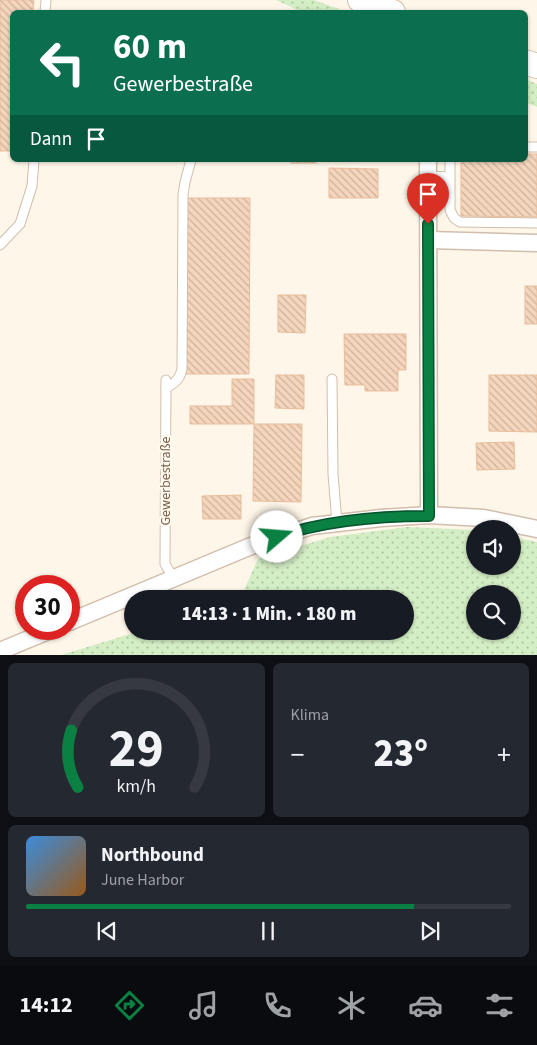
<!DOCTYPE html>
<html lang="de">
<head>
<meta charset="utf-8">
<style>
	:root { --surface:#171b24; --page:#242831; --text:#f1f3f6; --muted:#9ea1a6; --line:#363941; --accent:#0b8043 }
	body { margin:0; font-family:"Source Sans 3",sans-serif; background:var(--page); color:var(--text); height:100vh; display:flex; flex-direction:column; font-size:19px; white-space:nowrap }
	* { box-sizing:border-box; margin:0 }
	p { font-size:16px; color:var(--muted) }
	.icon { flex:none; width:28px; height:28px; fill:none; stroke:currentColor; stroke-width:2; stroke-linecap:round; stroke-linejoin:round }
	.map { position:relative; height:655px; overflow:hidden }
	.sheet { display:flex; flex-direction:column; gap:8px; padding:8px; background:#0d0f14; flex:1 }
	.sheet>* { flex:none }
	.banner { position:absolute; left:10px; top:10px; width:518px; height:152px; border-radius:8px; box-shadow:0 1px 4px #0004; background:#0b6e4f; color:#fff; overflow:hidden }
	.buttons { position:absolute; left:466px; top:520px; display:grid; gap:10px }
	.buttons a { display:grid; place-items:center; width:55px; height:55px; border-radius:50%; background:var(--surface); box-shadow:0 1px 4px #0004; font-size:25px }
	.speed { position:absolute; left:15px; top:575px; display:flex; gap:10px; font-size:25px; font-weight:700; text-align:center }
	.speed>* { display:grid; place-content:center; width:65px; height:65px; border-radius:50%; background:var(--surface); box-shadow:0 1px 4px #0004; line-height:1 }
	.speed .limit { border:8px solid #d22; background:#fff; color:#111 }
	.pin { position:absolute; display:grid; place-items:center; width:42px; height:42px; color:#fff; margin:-51px -21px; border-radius:50% 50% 50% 0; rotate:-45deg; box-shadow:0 0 5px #0007 }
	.pin .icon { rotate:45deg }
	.me { position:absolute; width:55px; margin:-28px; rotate:72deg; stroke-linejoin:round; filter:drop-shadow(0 0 4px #0008) }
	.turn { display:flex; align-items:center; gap:18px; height:105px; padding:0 20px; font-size:22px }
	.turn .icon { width:65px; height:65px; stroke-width:2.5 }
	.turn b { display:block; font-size:35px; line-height:42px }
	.then { display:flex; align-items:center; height:48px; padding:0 20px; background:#0003; gap:10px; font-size:19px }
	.big { font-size:38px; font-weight:800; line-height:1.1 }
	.sheet .tile { flex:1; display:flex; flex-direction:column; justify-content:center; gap:8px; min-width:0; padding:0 18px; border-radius:8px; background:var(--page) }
	.sheet .dial { align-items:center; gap:0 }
	.dial svg { height:130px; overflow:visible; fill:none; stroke:var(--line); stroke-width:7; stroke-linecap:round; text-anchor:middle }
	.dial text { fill:var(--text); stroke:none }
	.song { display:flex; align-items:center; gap:15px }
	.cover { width:60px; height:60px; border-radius:8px; background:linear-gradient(135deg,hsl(210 70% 55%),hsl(30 70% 35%)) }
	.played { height:5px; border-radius:2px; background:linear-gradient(90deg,var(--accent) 80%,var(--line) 80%) }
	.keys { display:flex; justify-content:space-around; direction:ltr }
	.heat { display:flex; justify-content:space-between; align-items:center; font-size:28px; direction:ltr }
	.sheet .tiles { flex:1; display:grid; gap:8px; grid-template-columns:1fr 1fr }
	.tile:last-child { grid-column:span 2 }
	.trip { position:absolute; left:124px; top:590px; width:290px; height:50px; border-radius:25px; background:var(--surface); box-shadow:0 1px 4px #0004; font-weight:800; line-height:50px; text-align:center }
	.tabs { display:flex; height:80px; justify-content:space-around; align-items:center; background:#090b0e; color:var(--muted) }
	.tabs .icon { width:35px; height:35px }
	.tabs .on { color:var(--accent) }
	.tabs b { font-size:22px; color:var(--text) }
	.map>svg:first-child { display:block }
</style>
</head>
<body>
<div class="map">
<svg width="537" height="655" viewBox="0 0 537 655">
	<defs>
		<pattern id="grass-dots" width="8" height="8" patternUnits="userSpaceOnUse" patternTransform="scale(1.25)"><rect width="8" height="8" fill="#d3edc4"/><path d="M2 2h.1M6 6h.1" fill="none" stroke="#b0c3a1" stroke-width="1.8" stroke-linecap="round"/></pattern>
		<pattern id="building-back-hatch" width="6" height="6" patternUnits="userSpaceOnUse" patternTransform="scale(1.25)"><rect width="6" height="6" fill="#f5d6bd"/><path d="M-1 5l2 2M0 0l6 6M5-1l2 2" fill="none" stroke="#cbb19c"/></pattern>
	</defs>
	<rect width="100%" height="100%" fill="#fef6e8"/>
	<g fill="url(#grass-dots)" fill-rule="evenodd">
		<polygon points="276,0 314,0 347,12 302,12"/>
		<polygon points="525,79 537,84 537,107 525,102"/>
		<path d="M407 527 475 530V566H512L513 537 537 542V655H61L140 631H405V599H223L244 590 258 559 330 537ZM475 594H512V631H475Z"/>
	</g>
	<g fill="url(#building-back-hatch)" stroke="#e9bd9c">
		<polygon points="0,0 34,0 33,12 12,12 12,151 0,151"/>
		<polygon points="525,154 537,154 537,217 461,216 461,160 525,160"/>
		<rect x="291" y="160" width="25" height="3"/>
		<polygon points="329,168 378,169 378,198 329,198"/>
		<polygon points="187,198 250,198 249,374 186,374"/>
		<rect x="525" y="286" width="12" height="38"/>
		<polygon points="278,295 306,295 305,333 278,332"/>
		<polygon points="344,334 406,334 406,370 398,370 398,391 365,391 365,385 345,385"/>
		<polygon points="276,375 304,375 304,409 275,408"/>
		<polygon points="489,375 537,375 537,432 489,431"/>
		<polygon points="232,379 254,379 254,424 190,424 190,406 232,406"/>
		<polygon points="254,424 302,424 301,502 253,501"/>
		<polygon points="514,442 515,469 477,470 476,443"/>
		<polygon points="241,495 241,519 203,519 202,496"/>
	</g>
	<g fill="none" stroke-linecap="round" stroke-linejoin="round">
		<defs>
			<g id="service">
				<polyline points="45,12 46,0"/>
				<polyline points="525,147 537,147"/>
				<polyline points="450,160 450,210 454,218 460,222 537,223"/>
				<polyline points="428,176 449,177"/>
				<polyline points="0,245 20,224 32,186 34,160"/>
				<polyline points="332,379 333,474 337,523"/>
				<polyline points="166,380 165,564 174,579"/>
				<path d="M166 388C175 383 180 379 182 369L183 195 185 182 191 160"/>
			</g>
			<g id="minor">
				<polyline points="428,160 429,515"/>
				<polyline points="429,240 537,243"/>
				<polyline points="69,622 251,546 312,526 381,518 429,515 484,518 537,529"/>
				<polyline points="0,651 53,629"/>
			</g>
			<g id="secondary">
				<polyline points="360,0 393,12"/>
				<polyline points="525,62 537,66"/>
			</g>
		</defs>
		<use href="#service" stroke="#d1beac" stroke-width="11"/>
		<use href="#minor" stroke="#d1beac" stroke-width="19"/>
		<use href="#secondary" stroke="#d7c1ab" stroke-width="26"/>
		<use href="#service" stroke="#fff" stroke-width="9"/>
		<use href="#minor" stroke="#fff" stroke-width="16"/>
		<use href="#secondary" stroke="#fff" stroke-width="24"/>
	</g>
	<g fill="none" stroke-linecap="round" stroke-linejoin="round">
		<defs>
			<path id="route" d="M277 537C325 520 378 516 429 516L428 224"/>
		</defs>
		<use href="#route" stroke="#07532c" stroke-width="12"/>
		<use href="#route" stroke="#0b8043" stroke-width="9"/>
	</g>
	<g text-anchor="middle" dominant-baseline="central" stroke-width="5" stroke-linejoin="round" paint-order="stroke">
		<g font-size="14" fill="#7a5d49" stroke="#fffaef">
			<text transform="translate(166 481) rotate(-90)">Gewerbestraße</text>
		</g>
	</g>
</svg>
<div class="buttons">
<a><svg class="icon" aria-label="sound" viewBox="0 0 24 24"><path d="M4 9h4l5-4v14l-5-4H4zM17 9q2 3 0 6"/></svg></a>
<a><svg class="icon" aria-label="search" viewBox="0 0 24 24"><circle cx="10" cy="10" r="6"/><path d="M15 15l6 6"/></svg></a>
</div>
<div class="speed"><div class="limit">30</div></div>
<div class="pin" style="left:428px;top:224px;background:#d93025"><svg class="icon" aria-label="arrive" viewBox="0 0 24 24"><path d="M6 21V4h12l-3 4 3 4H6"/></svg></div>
<svg class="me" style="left:277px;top:537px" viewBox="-20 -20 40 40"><circle r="19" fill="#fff"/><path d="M0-13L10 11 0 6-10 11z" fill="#0b8043"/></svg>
<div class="trip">14:13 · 1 Min. · 180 m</div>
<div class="banner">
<div class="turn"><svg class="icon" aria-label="left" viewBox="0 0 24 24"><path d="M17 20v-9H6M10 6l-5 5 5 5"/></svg><div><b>60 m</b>Gewerbestraße</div></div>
<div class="then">Dann<svg class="icon" aria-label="arrive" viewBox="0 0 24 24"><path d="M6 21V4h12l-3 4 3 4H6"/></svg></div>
</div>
</div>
<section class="sheet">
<div class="tiles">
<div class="tile dial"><svg viewBox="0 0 100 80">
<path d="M14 69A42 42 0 1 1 86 69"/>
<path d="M14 69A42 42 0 0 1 10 34" stroke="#0b8043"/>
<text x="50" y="56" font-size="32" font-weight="700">29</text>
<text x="50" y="72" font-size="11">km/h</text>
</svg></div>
<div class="tile"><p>Klima</p>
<div class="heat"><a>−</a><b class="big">23°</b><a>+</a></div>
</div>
<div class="tile">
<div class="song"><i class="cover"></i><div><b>Northbound</b><p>June Harbor</p></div></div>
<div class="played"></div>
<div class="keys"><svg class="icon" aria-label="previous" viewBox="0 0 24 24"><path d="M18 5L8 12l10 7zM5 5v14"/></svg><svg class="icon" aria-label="pause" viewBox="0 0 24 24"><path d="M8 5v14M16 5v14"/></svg><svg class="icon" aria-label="next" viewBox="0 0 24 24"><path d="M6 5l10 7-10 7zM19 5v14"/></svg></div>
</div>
</div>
</section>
<nav class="tabs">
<b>14:12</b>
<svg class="icon on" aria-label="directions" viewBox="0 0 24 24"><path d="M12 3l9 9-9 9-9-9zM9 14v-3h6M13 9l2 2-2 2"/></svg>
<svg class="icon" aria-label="music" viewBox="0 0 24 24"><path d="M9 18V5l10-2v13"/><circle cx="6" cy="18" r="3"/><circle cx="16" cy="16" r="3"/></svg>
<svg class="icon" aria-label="phone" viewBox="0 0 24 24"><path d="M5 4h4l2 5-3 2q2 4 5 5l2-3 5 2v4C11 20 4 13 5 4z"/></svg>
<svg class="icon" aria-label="climate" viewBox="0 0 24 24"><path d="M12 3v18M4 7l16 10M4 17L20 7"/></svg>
<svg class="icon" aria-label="car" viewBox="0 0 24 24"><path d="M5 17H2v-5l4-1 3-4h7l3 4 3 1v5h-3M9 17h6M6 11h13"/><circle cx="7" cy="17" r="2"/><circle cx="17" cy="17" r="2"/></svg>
<svg class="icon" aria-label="filters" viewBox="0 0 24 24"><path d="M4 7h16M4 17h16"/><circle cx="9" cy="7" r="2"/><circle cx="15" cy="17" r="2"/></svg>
</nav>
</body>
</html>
